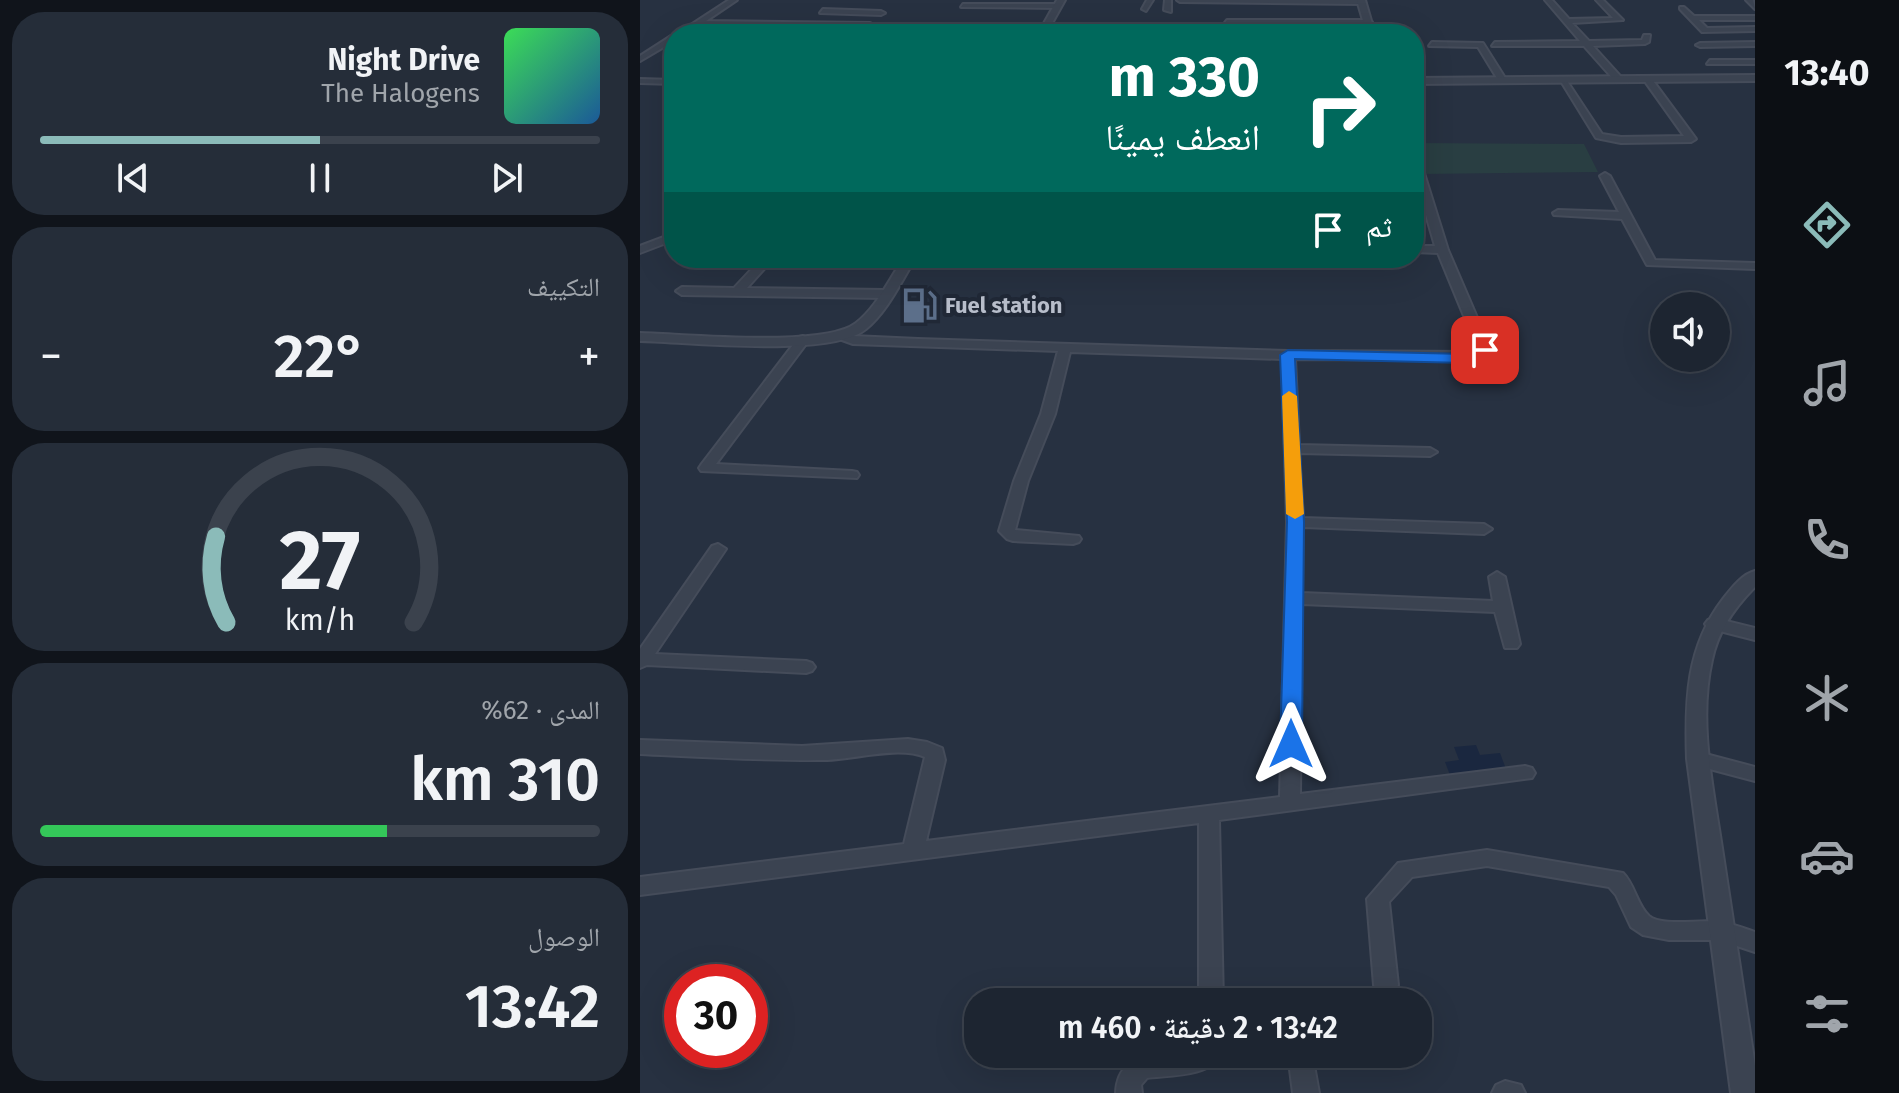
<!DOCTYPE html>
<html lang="ar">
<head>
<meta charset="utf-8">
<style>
	:root { --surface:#1d2531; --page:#252d39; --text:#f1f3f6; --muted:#a0a5ab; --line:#3b424d; --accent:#8bbbb9 }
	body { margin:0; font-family:"Fira Sans","Noto Naskh Arabic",sans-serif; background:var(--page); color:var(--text); direction:rtl; height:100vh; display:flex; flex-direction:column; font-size:30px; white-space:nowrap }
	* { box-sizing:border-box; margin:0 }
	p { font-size:26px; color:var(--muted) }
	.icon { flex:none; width:44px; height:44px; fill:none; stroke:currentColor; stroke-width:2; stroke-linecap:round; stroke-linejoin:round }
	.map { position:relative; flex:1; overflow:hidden; direction:ltr }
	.side { display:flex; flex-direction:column; gap:12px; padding:12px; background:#10141b; width:640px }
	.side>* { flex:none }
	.top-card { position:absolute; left:24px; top:24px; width:760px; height:244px; border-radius:32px; box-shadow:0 8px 32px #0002,0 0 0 2px var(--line); direction:rtl; background:#00695c; color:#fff; overflow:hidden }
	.fabs { position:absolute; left:1010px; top:292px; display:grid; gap:16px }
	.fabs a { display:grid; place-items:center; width:80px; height:80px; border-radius:50%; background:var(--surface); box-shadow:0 8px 32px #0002,0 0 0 2px var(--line); font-size:40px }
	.speed { position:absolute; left:24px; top:964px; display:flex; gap:16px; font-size:40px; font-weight:700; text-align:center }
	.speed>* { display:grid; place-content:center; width:104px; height:104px; border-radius:50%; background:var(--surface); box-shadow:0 8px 32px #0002,0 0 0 2px var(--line); line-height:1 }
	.speed .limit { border:12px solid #d22; background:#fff; color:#111 }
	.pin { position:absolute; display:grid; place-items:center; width:68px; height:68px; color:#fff; margin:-34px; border-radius:16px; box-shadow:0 4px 12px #0006 }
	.me { position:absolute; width:88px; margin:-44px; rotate:0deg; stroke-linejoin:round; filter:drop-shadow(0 0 6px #0008) }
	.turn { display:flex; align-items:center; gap:28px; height:168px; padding:0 32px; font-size:36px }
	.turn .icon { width:104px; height:104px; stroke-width:2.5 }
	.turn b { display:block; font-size:56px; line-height:68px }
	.then { display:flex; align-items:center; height:76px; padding:0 32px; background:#0003; gap:16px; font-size:30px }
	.big { font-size:60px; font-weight:600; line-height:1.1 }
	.side .card { flex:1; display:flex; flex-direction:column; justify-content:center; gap:12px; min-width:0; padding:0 28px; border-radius:32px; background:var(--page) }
	.side .dial { align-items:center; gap:0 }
	.dial svg { height:208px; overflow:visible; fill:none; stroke:var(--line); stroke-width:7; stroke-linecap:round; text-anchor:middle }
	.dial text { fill:var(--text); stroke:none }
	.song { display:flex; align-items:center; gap:24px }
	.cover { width:96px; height:96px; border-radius:12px; background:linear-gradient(135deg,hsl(130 70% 55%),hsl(210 70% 35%)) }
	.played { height:8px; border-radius:4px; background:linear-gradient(90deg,var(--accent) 50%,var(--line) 50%) }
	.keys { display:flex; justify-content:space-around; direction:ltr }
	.heat { display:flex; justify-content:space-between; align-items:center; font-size:44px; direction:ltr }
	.charge { height:12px; border-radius:6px; background:linear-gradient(90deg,#34c759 62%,var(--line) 0) }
	.trip { position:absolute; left:324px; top:988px; width:468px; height:80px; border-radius:32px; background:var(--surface); box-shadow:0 8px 32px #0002,0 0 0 2px var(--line); font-weight:600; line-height:80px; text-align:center; direction:rtl }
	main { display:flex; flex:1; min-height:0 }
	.tab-bar { display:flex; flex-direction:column; width:144px; justify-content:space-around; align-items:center; background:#0c0f14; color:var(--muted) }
	.tab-bar .icon { width:56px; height:56px }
	.tab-bar .active { color:var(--accent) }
	.tab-bar b { font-size:36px; color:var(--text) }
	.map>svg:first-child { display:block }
</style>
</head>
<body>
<main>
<nav class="tab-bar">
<b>13:40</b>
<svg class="icon active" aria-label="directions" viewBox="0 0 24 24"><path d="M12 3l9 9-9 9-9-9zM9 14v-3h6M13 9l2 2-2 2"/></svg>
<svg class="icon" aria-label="music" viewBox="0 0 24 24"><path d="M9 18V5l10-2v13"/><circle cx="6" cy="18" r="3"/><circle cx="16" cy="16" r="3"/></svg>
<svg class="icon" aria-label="phone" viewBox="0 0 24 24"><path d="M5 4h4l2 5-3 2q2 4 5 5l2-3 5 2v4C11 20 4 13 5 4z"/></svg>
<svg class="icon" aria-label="climate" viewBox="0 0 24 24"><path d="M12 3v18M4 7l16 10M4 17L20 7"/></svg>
<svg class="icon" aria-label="car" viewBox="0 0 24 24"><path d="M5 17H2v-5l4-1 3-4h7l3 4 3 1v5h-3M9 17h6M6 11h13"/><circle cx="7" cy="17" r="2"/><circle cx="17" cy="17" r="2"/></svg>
<svg class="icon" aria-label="filters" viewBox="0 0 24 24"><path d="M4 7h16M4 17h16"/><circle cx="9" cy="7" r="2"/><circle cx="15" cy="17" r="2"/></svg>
</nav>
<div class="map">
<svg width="1115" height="1093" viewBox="0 0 1115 1093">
	<rect width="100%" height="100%" fill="#273141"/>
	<polygon fill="#293e42" points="774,143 944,144 958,172 783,174"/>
	<polygon fill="#1a273f" points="836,745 840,755 860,753 866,769 810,775 805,762 819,760 814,747"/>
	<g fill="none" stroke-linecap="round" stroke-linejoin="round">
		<defs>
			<g id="minor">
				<polygon points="89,0 97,0 66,21 230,23 234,25 230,27 60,25 46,34 37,34"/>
				<polygon points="507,0 513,0 506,11 502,9"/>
				<polygon points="525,0 531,0 531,12 524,10"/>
				<polygon points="537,0 721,0 724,2 721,4 540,2"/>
				<polygon points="905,0 912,0 929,19 973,18 956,0 963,0 983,20 932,23 949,41 1002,40 1004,35 1010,35 1009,42 1005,44 953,46 982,78 982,82 976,82 944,46 852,46 855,42 940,41"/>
				<polygon points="1106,0 1113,0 1115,9"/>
				<polygon points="323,4 417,4 421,6 417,8 321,7"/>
				<polygon points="1040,7 1044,7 1054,16 1115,16 1115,20 1059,20 1067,28 1115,27 1115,31 1062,32 1040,9"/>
				<polygon points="183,9 241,11 245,13 241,15 180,13"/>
				<polygon points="587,20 728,20 732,22 728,24 584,24"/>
				<polygon points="31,36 34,36 34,41 0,61 0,56"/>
				<polygon points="792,42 843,43 867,81 860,83 838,47 789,46"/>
				<polygon points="1115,42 1115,46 1060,47 1056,45 1060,43"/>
				<polygon points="1070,60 1115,60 1115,64 1067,64"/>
				<polygon points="919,78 925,78 962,134 981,137 1044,136 1004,80 1011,78 1056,139 1051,142 981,143 956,138"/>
				<polygon points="0,79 34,80 34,84 0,83"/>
				<path d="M774 154 779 157 808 250 851 350 845 359 840 360 655 359 659 445 790 448 797 452 790 456 659 453 663 518 844 524 852 529 844 534 663 527 662 593 853 601 849 577 857 572 865 577 880 644 877 648H865L855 612 662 604 660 794 885 766 892 768 895 773 892 778 579 820 583 1002H559V823L0 895V877L264 844 285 757C259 746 215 759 187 760 124 761 62 757 0 754V740L162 746 268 739 287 742 302 748 305 760 286 841 640 797 647 522 642 359 430 352 415 414 388 481 375 530 439 536 441 539 439 542 433 544 373 541 367 539 359 531 374 481 401 414 418 351 213 344 191 336 197 332 213 336 278 339 648 351 836 352 838 350 798 253 774 252V246H795L774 173Z"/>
				<polygon points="965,173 970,176 1015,260 1115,263 1115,269 1007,265 982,219 914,215 913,213 918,210 979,212 960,176"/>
				<polygon points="34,233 34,240 0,253 0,246"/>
				<polygon points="122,258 134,258 107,288 245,290 251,294 245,298 42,295 36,291 42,287 94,288"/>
				<polygon points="163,336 169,340 76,464 212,471 217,472 219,475 217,478 61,471 59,468 61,465 159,337"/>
				<polygon points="78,544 86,549 15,654 166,661 172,663 175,667 172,671 166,673 7,665 0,668 0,649 72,546"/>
				<polygon points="1074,618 1115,628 1115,640 1068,628 1065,624 1068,620"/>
				<polygon points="1058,752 1115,767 1115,781 1051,764 1048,759 1051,754"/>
				<path d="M847 850 983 873C995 885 997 905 1009 916 1022 927 1061 919 1078 922 1091 923 1103 928 1115 932V952L1079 940H1029L1003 935 991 927 976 895 969 887 847 866 772 877 749 902 758 985 754 992 746 995 738 992 734 985 727 899 758 863Z"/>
				<path d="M518 1054H581C571 1077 529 1075 507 1078L501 1085 502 1093H476C477 1066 494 1057 518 1054Z"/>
				<polygon points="648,1054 672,1054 679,1093 653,1093"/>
				<polygon points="865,1081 881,1085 885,1093 852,1093 856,1085"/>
			</g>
			<g id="tertiary">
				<polygon points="417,0 425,0 406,34 398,34"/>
				<polygon points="717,0 725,0 735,34 727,34"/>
				<polygon points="1115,75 1115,81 774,84 774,78"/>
				<path d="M264 258H276C261 281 248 311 226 329 191 358 48 342 0 341V333C45 334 184 348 216 323 237 307 249 279 264 258Z"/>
				<path d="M1115 571V587C1094 608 1078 631 1072 660 1058 721 1073 787 1082 848 1093 921 1104 993 1115 1066V1093H1091L1047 759C1045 701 1046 647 1083 599 1091 589 1102 574 1115 571Z"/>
			</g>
		</defs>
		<use href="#minor" stroke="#454c5a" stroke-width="4"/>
		<use href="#tertiary" stroke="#454c5a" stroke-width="4"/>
		<use href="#minor" fill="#3b4351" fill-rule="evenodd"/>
		<use href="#tertiary" fill="#3b4351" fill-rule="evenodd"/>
	</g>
	<polygon fill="#1a73e8" stroke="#114b97" stroke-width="2" points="845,345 852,350 845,359 827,363 655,359 664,522 662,744 658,749 643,749 640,744 647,522 640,355 648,350 827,354"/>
	<polygon fill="#f59e0b" points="649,391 657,396 664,514 655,519 646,514 642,396"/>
	<defs>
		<symbol id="fuel-bare" viewBox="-9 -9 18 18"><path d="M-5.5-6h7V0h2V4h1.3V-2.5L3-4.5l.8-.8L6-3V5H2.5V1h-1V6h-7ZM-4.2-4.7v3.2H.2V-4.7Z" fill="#5c6f8a" stroke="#202836" stroke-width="2.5" paint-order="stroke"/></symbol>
	</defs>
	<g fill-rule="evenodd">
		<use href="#fuel-bare" x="254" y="280" width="51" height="51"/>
	</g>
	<g text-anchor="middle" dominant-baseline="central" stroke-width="8" stroke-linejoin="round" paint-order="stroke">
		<g font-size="22" font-weight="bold" fill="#b8becb" stroke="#202836" text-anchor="start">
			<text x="305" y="305">Fuel station</text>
		</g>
	</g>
</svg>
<div class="fabs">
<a><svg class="icon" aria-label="sound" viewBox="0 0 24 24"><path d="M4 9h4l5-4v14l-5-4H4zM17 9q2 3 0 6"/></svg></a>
</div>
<div class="speed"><div class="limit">30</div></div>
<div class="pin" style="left:845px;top:350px;background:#d93025"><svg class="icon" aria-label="arrive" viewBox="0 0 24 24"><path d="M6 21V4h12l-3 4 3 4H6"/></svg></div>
<svg class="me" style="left:651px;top:744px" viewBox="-20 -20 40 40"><path d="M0-17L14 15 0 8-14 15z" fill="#1a73e8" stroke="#fff" stroke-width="4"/></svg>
<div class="trip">13:42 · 2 دقيقة · 460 m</div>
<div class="top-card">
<div class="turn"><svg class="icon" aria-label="right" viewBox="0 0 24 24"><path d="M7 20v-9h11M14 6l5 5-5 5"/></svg><div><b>330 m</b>انعطف يمينًا</div></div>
<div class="then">ثم<svg class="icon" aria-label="arrive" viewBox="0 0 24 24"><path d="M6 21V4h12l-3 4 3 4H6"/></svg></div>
</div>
</div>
<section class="side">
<div class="card">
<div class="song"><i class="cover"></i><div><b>Night Drive</b><p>The Halogens</p></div></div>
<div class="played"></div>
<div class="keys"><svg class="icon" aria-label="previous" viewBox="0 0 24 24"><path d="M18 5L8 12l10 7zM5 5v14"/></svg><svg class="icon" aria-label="pause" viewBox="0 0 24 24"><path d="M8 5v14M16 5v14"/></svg><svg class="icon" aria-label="next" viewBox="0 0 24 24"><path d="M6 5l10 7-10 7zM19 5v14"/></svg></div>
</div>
<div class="card"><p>التكييف</p>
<div class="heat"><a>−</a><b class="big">22°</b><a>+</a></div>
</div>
<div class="card dial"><svg viewBox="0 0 100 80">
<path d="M14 69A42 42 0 1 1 86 69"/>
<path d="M14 69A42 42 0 0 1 10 36" stroke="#8bbbb9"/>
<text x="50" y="56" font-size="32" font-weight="700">27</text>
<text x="50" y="72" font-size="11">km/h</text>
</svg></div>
<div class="card"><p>المدى · 62%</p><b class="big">310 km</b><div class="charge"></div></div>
<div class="card"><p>الوصول</p><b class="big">13:42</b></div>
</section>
</main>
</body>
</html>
